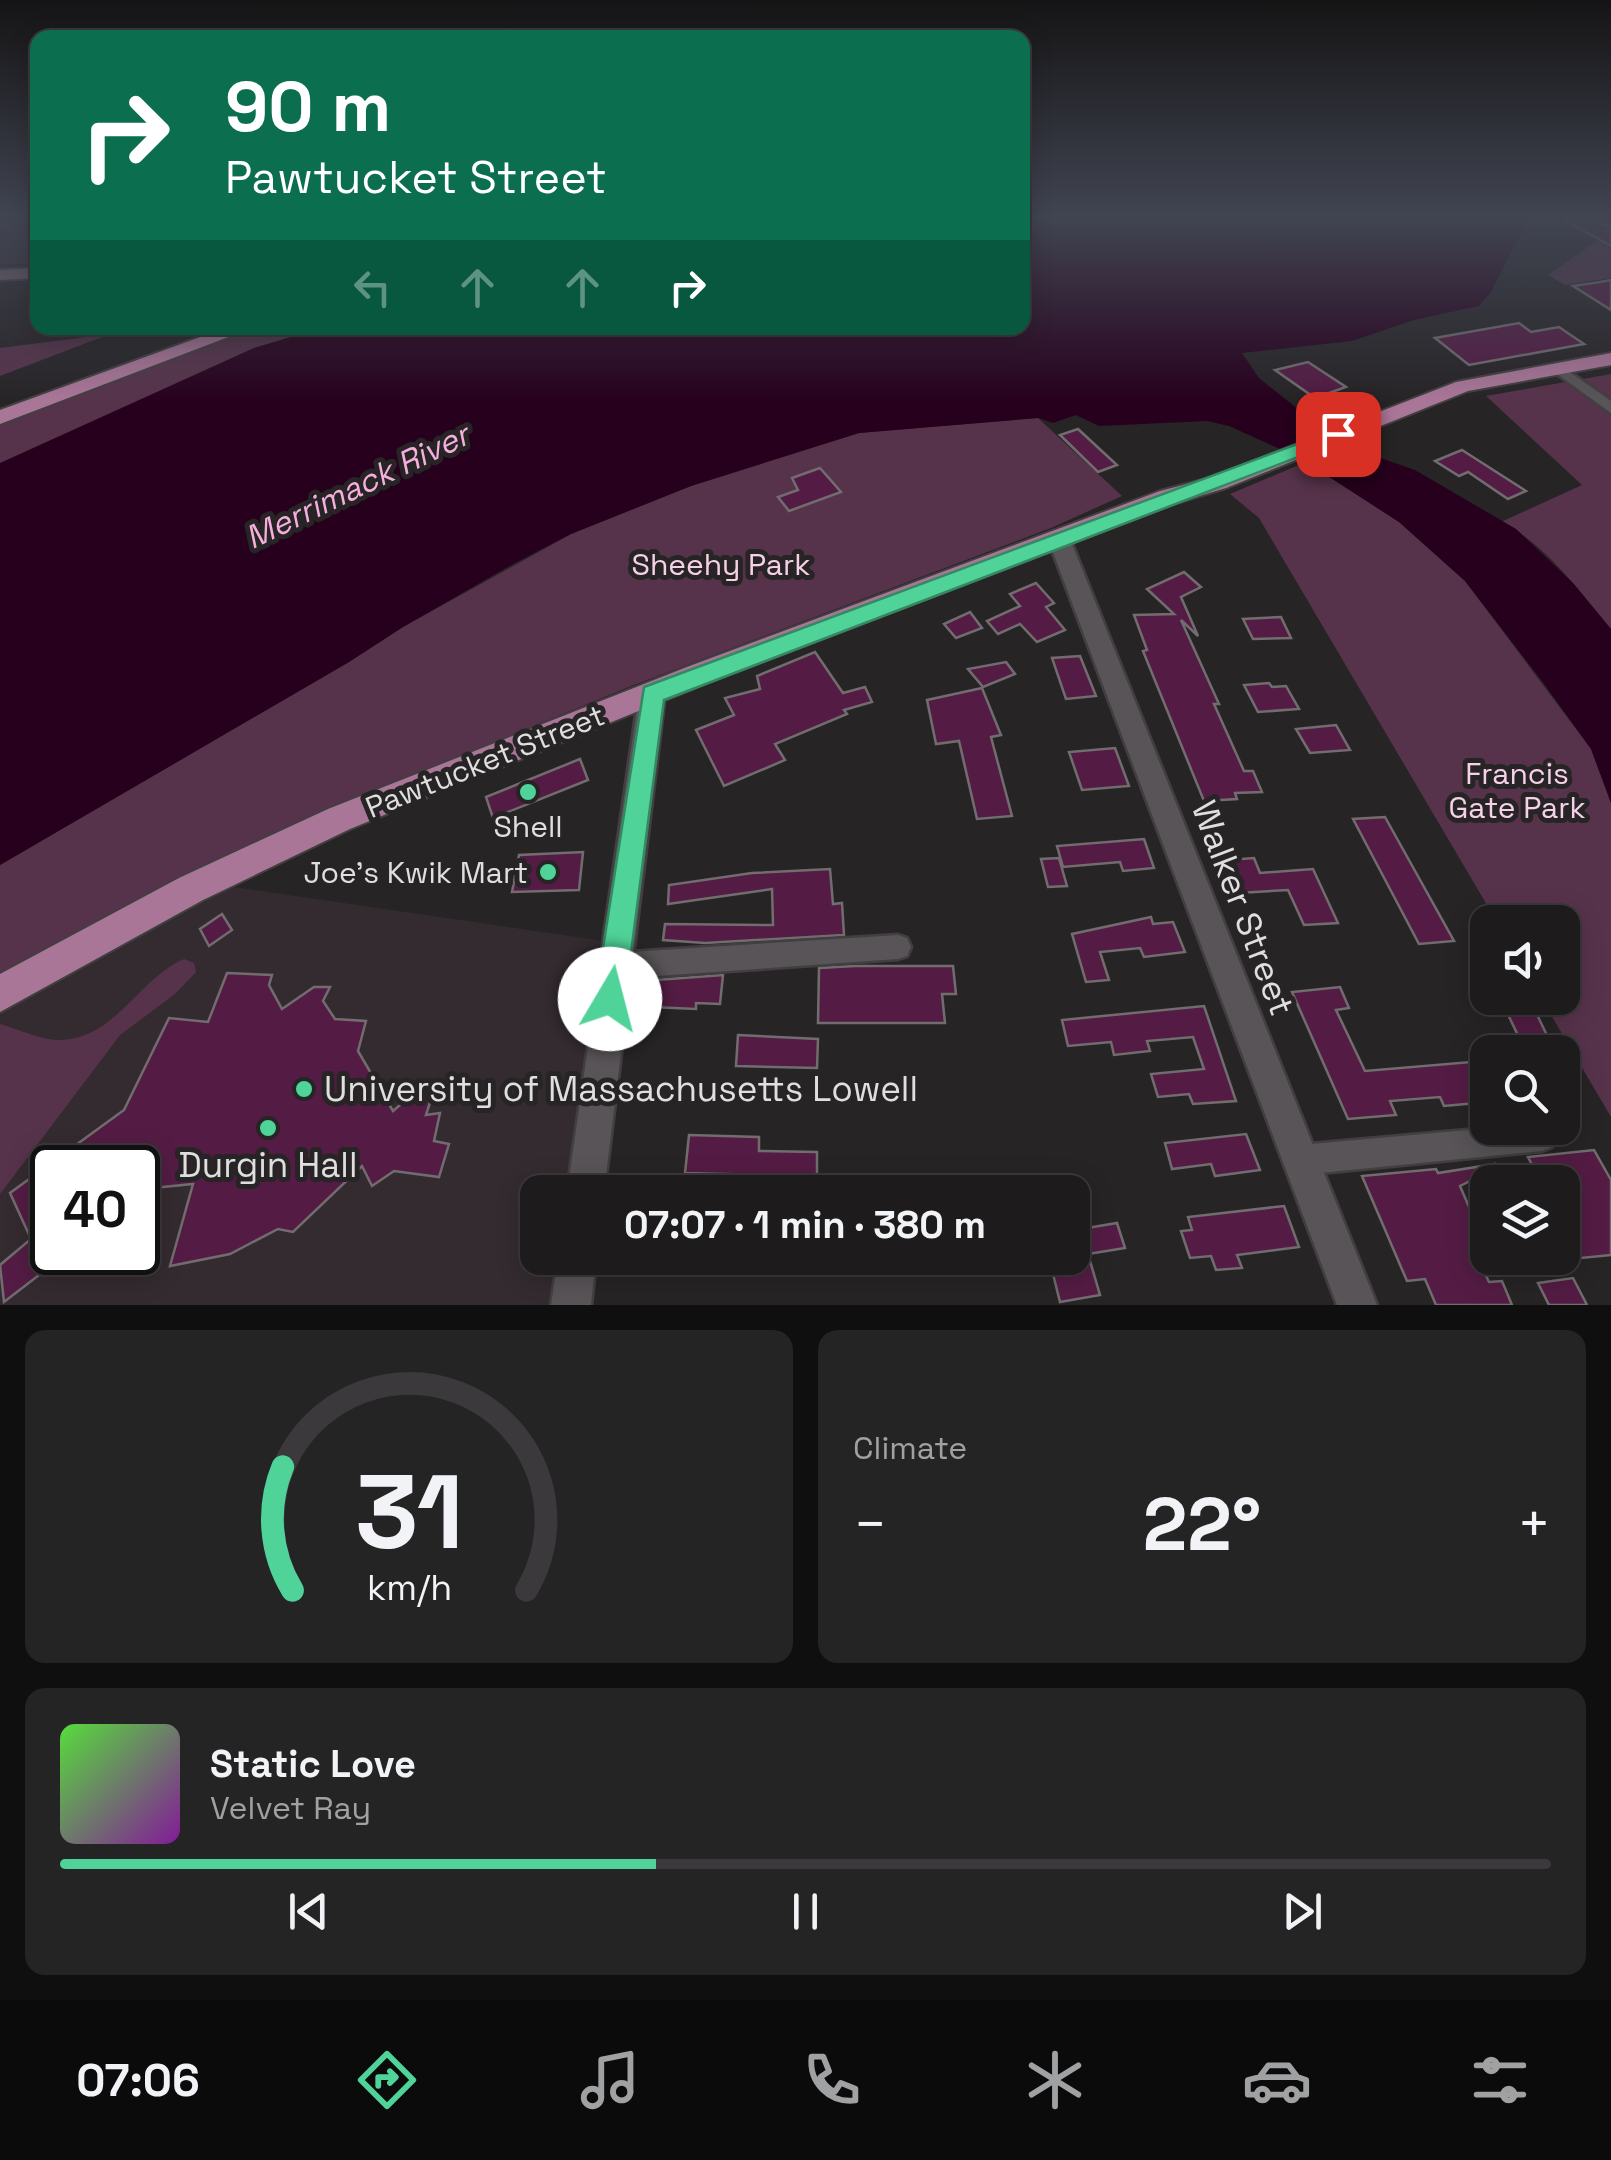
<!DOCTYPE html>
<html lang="en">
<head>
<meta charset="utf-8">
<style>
	:root { --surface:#1d1b1c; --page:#252425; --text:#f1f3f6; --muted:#a0a1a3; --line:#3b393b; --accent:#50d398 }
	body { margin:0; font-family:"Space Grotesk",sans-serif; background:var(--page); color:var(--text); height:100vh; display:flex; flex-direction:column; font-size:38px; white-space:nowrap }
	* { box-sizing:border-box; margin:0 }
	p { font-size:32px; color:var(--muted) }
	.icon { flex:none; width:55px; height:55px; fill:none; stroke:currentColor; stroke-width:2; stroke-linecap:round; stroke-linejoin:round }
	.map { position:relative; height:1305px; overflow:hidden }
	.sheet { display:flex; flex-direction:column; gap:25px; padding:25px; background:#100f0f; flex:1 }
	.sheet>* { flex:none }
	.hud { position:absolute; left:30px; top:30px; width:1000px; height:305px; border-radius:20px; box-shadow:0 5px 25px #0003,0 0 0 2px var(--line); background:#0b6e4f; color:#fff; overflow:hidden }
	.controls { position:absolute; left:1470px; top:905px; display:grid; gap:20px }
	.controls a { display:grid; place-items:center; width:110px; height:110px; border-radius:20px; background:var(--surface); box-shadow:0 5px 25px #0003,0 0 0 2px var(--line); font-size:50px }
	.speed { position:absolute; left:30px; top:1145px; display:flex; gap:20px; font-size:50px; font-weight:700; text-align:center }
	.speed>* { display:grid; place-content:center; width:130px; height:130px; border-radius:50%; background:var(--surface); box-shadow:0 5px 25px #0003,0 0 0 2px var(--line); line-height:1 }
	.speed .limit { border:5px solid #111; border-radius:15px; background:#fff; color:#111 }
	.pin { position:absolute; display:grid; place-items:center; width:85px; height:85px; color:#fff; margin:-42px; border-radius:20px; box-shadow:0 5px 15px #0006 }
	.me { position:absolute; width:110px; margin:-55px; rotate:8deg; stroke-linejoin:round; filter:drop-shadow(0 0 8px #0008) }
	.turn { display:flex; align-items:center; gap:35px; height:210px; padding:0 30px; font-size:45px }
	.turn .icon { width:130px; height:130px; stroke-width:2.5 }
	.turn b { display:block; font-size:70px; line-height:85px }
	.lanes { display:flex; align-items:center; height:95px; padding:0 30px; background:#0003; justify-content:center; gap:50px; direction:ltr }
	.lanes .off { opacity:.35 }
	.big { font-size:75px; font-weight:600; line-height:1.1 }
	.sheet .widget { flex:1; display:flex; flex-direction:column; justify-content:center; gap:15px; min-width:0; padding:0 35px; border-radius:20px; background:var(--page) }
	.sheet .dial { align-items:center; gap:0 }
	.dial svg { height:260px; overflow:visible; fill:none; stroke:var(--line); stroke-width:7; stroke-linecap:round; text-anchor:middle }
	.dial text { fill:var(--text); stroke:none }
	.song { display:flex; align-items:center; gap:30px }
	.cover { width:120px; height:120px; border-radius:15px; background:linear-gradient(135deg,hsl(110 70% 55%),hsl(290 70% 35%)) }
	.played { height:10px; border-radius:5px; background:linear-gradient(90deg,var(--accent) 40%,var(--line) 40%) }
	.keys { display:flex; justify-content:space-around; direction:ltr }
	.heat { display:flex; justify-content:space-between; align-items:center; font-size:55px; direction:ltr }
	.sheet .tiles { flex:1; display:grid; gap:25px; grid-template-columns:1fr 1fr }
	.widget:last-child { grid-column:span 2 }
	.trip { position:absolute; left:520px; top:1175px; width:570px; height:100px; border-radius:20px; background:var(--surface); box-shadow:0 5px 25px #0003,0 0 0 2px var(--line); font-weight:600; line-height:100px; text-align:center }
	.menu { display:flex; height:160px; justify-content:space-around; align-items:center; background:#0c0b0b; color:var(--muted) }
	.menu .icon { width:70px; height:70px }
	.menu .on { color:var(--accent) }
	.menu b { font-size:45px; color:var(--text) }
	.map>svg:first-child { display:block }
</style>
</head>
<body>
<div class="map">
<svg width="1611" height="1305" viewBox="0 0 1611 1305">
	<rect width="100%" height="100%" fill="#272426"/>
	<g fill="#342b30" fill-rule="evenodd">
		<polygon points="0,219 37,219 37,263 0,265"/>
		<path d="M234 887 618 943 603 1192H538V1258H595L589 1305H0V1011L83 961ZM52 1168H138V1252H52Z"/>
	</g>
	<g fill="#57334b">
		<polygon points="1597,241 1611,248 1611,278 1565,285 1548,275"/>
		<polygon points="256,328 321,328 254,348 0,464 0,423"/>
		<polygon points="110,334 0,376 0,348"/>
		<path d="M1611 374V629C1580 592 1545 543 1501 522L1582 485 1486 396Z"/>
		<polygon points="1038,418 1122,496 1051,528 634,685 312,816 99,920 0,977 0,865 349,662 403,627 571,534 691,486 859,433"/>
		<polygon points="1306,462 1399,522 1465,581 1591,749 1611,803 1611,1117 1541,998 1562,998 1562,922 1497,922 1259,518 1230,494"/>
		<path d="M184 959 194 963 196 972 175 994 120 1035 0 1194V1024C18 1029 43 1041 61 1040 116 1038 139 978 184 959Z"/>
	</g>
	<polygon fill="#27001d" points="1023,219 1528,219 1491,292 1479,306 1414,320 1352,341 1242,353 1259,378 1319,426 1363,452 1415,470 1516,529 1573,583 1611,629 1611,803 1591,749 1542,681 1465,581 1399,522 1300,458 1229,426 1207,421 1099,426 1076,415 1053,423 1038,418 859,433 691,486 571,534 515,563 403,627 349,662 0,865 0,463 254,348 321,328 1022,328"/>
	<g fill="#541c44" stroke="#716d6f" stroke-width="2.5">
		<polygon points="1562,219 1591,219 1611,227 1611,246"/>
		<polygon points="1611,280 1611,310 1573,286 1600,282"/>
		<polygon points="1519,323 1531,332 1559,327 1584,344 1469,365 1435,338"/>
		<polygon points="1308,362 1346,387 1315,398 1275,370"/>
		<polygon points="1078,429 1117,465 1098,472 1060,435"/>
		<polygon points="1462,450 1526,491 1508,499 1468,472 1459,476 1435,461"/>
		<polygon points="820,468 841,492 789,511 778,497 798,490 792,478"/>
		<polygon points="1184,572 1201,587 1181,597 1198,636 1181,620 1219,704 1214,704 1244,771 1253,771 1262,792 1235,793 1237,799 1204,801 1143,651 1147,650 1134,615 1174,614 1147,589"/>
		<polygon points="1036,583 1054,603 1046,607 1065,630 1037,642 1020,624 998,634 987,621 1020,606 1010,594"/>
		<polygon points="970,612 982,628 956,638 944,624"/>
		<polygon points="1281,617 1291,638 1253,639 1243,619"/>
		<polygon points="815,652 843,693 865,687 872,702 844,710 847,714 775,744 785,760 724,786 696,730 734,715 725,698 760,689 757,676"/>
		<polygon points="1080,656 1096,696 1066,699 1052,658"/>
		<polygon points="1006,662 1015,674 983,687 968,669"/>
		<polygon points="1269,683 1272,687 1286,686 1299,709 1258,712 1244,685"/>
		<polygon points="982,688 1001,735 991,737 1012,816 977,819 959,741 936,744 927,700"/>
		<polygon points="1336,725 1350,750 1310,753 1296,729"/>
		<polygon points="1115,748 1129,786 1082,790 1069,752"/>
		<polygon points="580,759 588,780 493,818 486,797"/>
		<polygon points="1385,817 1454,941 1419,944 1353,819"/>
		<polygon points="1144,839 1154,868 1123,871 1120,862 1063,867 1057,846"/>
		<polygon points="583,852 579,890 512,892 519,855"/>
		<polygon points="1059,858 1067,886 1048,887 1041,859"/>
		<polygon points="1254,858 1260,873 1313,869 1338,923 1304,925 1288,890 1239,893 1227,860"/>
		<polygon points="830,869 833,904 842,903 844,935 705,943 663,940 665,924 773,925 772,889 668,904 669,885 752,873"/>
		<polygon points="222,914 232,930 209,946 200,929"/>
		<polygon points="1151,917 1153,924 1173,922 1185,952 1144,957 1140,948 1100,952 1109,980 1086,982 1072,934"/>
		<polygon points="855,966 953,966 956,994 942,994 945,1023 818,1023 819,968"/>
		<polygon points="227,973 272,975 269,985 282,1009 314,987 330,987 323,1001 335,1019 366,1021 358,1051 393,1111 407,1099 432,1096 426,1115 440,1113 434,1141 449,1144 439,1177 394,1171 372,1186 362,1166 293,1232 278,1229 230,1254 170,1266 193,1184 153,1188 138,1200 138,1168 52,1168 52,1252 69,1252 4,1302 0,1265 31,1239 10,1193 124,1110 169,1018 208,1022"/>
		<polygon points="723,975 720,1004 696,1003 696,1009 652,1007 656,980"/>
		<polygon points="1340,987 1349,1008 1336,1010 1365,1071 1483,1061 1488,1069 1488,1102 1444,1106 1440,1097 1390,1101 1396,1115 1348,1119 1292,992"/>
		<polygon points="1500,998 1529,998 1555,1052 1526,1052"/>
		<polygon points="1204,1006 1236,1101 1193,1104 1189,1094 1158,1097 1151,1074 1204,1069 1193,1037 1147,1041 1150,1051 1114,1055 1111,1042 1068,1046 1062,1020"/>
		<polygon points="738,1035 818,1039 817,1068 736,1066"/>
		<polygon points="1246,1134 1260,1170 1215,1176 1211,1164 1172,1169 1165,1143"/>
		<polygon points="689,1135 759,1137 759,1151 817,1152 817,1185 767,1184 767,1175 685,1173"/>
		<polygon points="1594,1150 1611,1180 1611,1255 1581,1258 1562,1223 1562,1182 1541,1182 1528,1157"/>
		<polygon points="1495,1164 1496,1168 1460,1186 1486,1246 1473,1248 1489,1282 1502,1281 1512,1305 1436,1305 1425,1279 1407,1281 1362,1176 1436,1169 1438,1173"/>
		<polygon points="1284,1206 1299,1247 1237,1255 1242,1268 1216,1270 1211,1256 1190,1258 1181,1231 1192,1230 1188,1217"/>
		<polygon points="1078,1215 1081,1229 1117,1223 1125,1248 1088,1254 1100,1295 1060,1302 1049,1258 1072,1258 1072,1216"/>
		<polygon points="1573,1278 1587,1305 1549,1305 1538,1283"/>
	</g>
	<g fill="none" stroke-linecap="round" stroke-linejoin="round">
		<defs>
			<g id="minor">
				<polygon points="1558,364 1611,401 1611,413 1553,371 1553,365"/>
				<polygon points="898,935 907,938 911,947 907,956 898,959 614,979 605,975 601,966 605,957 614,953"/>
				<polygon points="1490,1128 1552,1128 1556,1137 1552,1147 1542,1151 1300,1175 1290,1170 1285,1160 1290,1150 1300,1145"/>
			</g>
			<g id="tertiary">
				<polygon points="1059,531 1070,539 1377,1305 1337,1305 1048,539"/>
				<polygon points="652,684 661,687 665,694 604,1192 567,1192 639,694 643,687"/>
				<polygon points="558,1258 596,1258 591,1305 551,1305"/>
			</g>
			<polygon id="secondary" points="38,268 38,278 0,280 0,270"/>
			<g id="primary">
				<polygon points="225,328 252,328 0,424 0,410"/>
				<polygon points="1611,353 1611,365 1468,391 1226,488 1176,503 707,683 350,829 203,900 0,1012 0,974 179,878 328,809 687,667 1160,491 1210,478 1456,382"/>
			</g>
		</defs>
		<use href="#minor" stroke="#423f41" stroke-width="5"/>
		<use href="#tertiary" stroke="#423f41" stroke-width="5"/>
		<use href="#secondary" stroke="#423f41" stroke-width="4"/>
		<use href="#primary" stroke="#423f41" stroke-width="4"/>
		<use href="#minor" fill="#585457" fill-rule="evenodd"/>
		<use href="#tertiary" fill="#585457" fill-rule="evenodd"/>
		<use href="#secondary" fill="#816577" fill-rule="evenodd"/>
		<use href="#primary" fill="#aa7698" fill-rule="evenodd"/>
	</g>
	<linearGradient id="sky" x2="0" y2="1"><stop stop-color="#151415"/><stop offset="0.54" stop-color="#414552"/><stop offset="1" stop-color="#414552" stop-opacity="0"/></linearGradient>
	<rect width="1611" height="402" fill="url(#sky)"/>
	<polygon fill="#50d398" stroke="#348963" stroke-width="2.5" points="1338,429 1348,434 1345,439 664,700 625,999 621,1010 610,1014 599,1010 595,999 644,687"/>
	<g fill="#50d398" stroke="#272426" stroke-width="4">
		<circle cx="528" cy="792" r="10"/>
		<circle cx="548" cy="872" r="10"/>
		<circle cx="304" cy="1089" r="10"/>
		<circle cx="268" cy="1128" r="10"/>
	</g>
	<g text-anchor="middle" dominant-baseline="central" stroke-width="10" stroke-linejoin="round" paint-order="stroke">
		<g font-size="30" fill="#f5d0e7" stroke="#272426">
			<text x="721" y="564">Sheehy Park</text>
			<text x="1517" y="773">Francis<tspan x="1517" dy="34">Gate Park</tspan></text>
		</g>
		<g font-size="30" fill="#e0dedf" stroke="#272426">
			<text transform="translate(485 761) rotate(-22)">Pawtucket Street</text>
		</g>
		<g font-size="30" fill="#e0dedf" stroke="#272426">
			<text x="528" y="826">Shell</text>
			<text x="528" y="872" text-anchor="end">Joe's Kwik Mart</text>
		</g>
		<g font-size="32" font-style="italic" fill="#f6aedd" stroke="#272426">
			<text transform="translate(357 486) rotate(-26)">Merrimack River</text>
		</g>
		<g font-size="35" fill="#e0dedf" stroke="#272426">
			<text transform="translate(1243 908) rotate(69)">Walker Street</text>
		</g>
		<g font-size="35" fill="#e0dedf" stroke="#272426" text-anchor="start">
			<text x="324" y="1089">University of Massachusetts Lowell</text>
			<text x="268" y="1165" text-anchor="middle">Durgin Hall</text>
		</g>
	</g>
</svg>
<div class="controls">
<a><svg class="icon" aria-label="sound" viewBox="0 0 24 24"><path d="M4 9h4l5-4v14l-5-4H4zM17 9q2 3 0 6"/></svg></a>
<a><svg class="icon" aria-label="search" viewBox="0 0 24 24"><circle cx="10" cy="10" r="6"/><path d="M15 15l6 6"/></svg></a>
<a><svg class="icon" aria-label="layers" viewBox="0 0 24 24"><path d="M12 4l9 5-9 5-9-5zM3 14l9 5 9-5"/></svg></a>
</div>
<div class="speed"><div class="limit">40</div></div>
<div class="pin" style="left:1338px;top:434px;background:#d93025"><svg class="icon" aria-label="arrive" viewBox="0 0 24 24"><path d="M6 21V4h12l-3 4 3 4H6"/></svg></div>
<svg class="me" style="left:610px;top:999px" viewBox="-20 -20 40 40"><circle r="19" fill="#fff"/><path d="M0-13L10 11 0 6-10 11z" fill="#50d398"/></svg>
<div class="trip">07:07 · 1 min · 380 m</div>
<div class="hud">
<div class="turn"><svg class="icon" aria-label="right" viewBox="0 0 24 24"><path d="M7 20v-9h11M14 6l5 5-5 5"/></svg><div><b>90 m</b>Pawtucket Street</div></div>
<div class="lanes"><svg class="icon off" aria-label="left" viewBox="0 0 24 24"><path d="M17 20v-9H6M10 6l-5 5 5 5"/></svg><svg class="icon off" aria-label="ahead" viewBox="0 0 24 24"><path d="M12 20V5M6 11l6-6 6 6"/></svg><svg class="icon off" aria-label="ahead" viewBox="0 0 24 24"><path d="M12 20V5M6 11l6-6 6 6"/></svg><svg class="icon" aria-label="right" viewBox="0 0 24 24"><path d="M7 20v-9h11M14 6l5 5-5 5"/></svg></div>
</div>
</div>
<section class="sheet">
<div class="tiles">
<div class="widget dial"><svg viewBox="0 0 100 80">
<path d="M14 69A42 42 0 1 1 86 69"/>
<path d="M14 69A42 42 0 0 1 11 31" stroke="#50d398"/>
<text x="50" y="56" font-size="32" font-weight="700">31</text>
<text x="50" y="72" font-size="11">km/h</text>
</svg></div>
<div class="widget"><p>Climate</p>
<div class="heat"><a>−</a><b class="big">22°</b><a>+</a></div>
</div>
<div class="widget">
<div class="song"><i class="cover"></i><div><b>Static Love</b><p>Velvet Ray</p></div></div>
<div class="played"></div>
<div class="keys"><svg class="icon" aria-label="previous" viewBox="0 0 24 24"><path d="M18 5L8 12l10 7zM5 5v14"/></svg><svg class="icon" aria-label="pause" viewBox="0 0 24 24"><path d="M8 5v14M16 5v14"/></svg><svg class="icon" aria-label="next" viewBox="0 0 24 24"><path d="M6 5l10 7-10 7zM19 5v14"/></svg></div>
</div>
</div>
</section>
<nav class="menu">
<b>07:06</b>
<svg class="icon on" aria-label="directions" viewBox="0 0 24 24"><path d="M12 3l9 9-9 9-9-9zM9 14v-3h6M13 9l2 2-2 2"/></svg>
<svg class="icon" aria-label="music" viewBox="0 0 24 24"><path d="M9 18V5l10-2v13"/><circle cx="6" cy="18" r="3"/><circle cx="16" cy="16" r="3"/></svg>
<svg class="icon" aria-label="phone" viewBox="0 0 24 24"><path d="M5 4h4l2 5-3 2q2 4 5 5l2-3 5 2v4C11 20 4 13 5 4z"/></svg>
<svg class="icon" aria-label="climate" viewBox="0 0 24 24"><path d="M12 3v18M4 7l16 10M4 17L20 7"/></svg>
<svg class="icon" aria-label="car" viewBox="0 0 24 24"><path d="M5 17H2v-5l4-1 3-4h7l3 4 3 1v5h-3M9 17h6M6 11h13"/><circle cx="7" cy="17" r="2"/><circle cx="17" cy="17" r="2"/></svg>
<svg class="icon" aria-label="filters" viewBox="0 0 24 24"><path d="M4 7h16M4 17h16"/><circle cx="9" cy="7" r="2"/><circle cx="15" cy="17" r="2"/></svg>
</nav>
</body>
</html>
